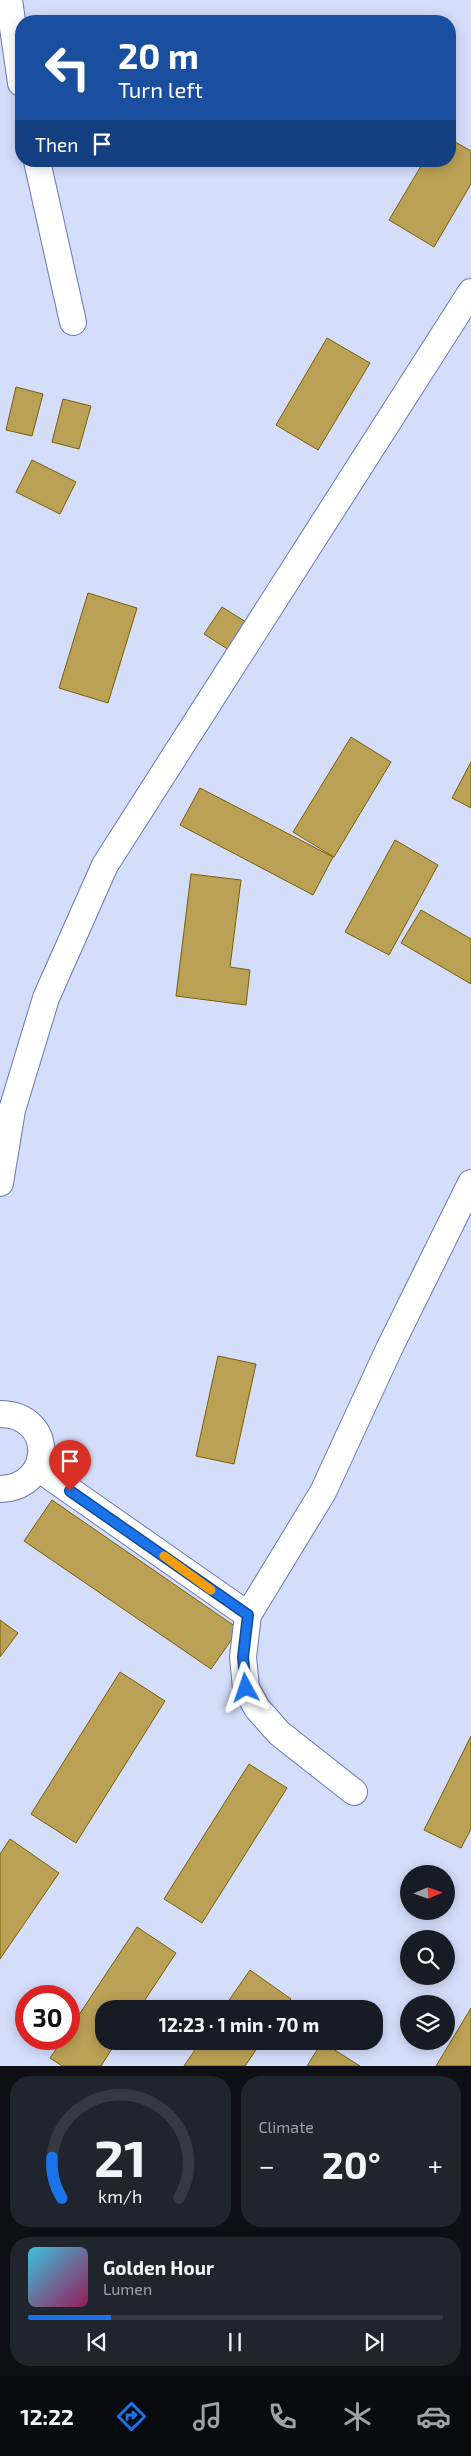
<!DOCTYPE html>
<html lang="en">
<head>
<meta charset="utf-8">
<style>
	:root { --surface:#171b24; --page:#20242c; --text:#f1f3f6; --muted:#9ea1a6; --line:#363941; --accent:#1a73e8 }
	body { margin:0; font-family:"Exo 2",sans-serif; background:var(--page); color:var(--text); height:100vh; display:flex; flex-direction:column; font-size:19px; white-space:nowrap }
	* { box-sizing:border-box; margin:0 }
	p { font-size:16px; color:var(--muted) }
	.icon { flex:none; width:28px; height:28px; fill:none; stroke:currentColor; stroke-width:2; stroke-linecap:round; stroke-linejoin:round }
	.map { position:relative; height:2066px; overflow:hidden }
	.drawer { display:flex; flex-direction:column; gap:10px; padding:10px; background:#0d0f14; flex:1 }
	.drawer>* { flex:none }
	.top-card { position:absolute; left:15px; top:15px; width:441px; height:152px; border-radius:20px; box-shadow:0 2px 12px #0003; background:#1a4fa0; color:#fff; overflow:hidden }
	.needle { width:32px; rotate:88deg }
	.controls { position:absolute; left:400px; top:1865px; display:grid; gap:10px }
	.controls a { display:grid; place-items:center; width:55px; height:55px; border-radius:50%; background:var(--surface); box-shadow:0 2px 12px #0003; font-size:25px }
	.speed { position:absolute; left:15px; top:1985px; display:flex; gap:10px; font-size:25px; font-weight:700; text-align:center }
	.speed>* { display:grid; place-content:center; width:65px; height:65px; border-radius:50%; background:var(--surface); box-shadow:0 2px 12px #0003; line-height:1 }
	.speed .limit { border:8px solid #d22; background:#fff; color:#111 }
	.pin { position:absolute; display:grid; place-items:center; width:42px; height:42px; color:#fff; margin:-51px -21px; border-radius:50% 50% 50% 0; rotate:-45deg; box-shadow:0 0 5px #0007 }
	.pin .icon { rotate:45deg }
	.me { position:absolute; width:55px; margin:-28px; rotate:355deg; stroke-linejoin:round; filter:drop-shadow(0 0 4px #0008) }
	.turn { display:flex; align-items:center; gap:18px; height:105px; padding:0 20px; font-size:22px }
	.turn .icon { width:65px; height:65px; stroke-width:2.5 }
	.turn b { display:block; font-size:35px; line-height:42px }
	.then { display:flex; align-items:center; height:48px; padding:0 20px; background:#0003; gap:10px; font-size:19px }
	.big { font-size:38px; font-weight:700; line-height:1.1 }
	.drawer .widget { flex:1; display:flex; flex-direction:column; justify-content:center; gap:8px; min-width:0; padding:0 18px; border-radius:20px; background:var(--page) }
	.drawer .dial { align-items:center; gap:0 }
	.dial svg { height:130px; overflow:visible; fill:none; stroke:var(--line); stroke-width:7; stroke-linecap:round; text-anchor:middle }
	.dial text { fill:var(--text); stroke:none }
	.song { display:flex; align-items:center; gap:15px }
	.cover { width:60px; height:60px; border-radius:8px; background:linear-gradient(135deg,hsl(190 70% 55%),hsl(330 70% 35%)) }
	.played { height:5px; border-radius:2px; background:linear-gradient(90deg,var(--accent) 20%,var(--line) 20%) }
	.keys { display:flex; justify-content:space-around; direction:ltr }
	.heat { display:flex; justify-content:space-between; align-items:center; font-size:28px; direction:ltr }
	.drawer .tiles { flex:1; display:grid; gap:10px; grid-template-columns:1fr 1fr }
	.widget:last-child { grid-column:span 2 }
	.trip { position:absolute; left:95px; top:2000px; width:288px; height:50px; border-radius:20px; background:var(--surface); box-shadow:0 2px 12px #0003; font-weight:700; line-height:50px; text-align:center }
	.menu { display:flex; height:80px; justify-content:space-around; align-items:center; background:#090b0e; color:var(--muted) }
	.menu .icon { width:35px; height:35px }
	.menu .on { color:var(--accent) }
	.menu b { font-size:22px; color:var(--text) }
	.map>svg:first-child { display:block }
</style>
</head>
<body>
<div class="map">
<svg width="471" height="2066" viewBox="0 0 471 2066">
	<rect width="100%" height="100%" fill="#d4ddfa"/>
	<g fill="#baa155" stroke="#786004">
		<polygon points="450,139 471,151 471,184 434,247 389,220 424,161 450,161"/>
		<polygon points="327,338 370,363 318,450 276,425"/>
		<polygon points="16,387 43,394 32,436 6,430"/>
		<polygon points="63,399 91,406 79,449 52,442"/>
		<polygon points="32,460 76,482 60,514 16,492"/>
		<polygon points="88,593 137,608 108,703 59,688"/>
		<polygon points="222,607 246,622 229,650 204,634"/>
		<polygon points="351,737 391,762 334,857 293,832"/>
		<polygon points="471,762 471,808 452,798"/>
		<polygon points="200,788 333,857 313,895 180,825"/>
		<polygon points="395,840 438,865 389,955 345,932"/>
		<polygon points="191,874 241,880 230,967 250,970 246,1005 176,996"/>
		<polygon points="421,910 471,939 471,984 401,943"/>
		<polygon points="218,1356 256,1364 234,1464 196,1456"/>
		<polygon points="52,1500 239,1629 211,1669 24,1541"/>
		<polygon points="0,1620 18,1633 0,1657"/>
		<polygon points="120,1672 165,1701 76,1843 31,1814"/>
		<polygon points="471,1736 471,1829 461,1848 424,1830"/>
		<polygon points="249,1764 287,1788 202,1923 164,1899"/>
		<polygon points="10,1839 59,1873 0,1959 0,1854"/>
		<polygon points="137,1927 176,1953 139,2009 104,2009 104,2041 117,2041 101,2066 62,2066 50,2058 63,2039 69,2039 69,2030"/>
		<polygon points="250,1970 291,1999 284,2009 223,2009"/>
		<polygon points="471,2008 471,2066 436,2066"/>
		<polygon points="201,2041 262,2041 245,2066 184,2066"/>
		<polygon points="322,2042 360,2066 307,2066"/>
	</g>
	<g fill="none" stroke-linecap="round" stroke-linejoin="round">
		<defs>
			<g id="street">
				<polyline points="9,0 21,83"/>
				<polyline points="37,161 73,322"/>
				<polyline points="0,1183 12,1110 46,998 105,865 471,292"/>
				<path d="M0 1414C55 1414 55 1487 0 1489"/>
				<polyline points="38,1468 248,1615"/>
				<polyline points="354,1792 279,1733 257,1708 246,1688 243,1657 248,1615 323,1492 389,1349 471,1183"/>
			</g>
		</defs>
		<use href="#street" stroke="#6879b9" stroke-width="28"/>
		<use href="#street" stroke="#fff" stroke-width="26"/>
	</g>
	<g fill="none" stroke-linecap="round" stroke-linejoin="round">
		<defs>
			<polyline id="route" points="70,1491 248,1615 243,1657 246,1688"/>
		</defs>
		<use href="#route" stroke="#114b97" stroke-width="12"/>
		<use href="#route" stroke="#1a73e8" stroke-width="9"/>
		<polyline stroke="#f59e0b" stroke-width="9" points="164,1556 211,1590"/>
	</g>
</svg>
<div class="controls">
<a><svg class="needle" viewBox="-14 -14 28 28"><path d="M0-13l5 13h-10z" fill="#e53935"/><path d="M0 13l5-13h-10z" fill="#9ea1a6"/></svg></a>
<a><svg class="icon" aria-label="search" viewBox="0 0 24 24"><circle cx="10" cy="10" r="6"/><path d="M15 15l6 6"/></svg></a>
<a><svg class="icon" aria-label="layers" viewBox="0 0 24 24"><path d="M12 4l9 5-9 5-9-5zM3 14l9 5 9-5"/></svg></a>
</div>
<div class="speed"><div class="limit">30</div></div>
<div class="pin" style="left:70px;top:1491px;background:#d93025"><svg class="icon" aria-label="arrive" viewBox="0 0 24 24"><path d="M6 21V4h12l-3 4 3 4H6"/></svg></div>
<svg class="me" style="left:246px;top:1688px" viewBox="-20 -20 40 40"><path d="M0-17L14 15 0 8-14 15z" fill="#1a73e8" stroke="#fff" stroke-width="4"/></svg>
<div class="trip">12:23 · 1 min · 70 m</div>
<div class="top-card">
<div class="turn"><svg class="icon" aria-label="left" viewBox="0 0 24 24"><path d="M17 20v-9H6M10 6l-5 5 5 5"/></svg><div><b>20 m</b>Turn left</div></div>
<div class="then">Then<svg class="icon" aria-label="arrive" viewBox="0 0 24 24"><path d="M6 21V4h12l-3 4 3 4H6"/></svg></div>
</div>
</div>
<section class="drawer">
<div class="tiles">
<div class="widget dial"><svg viewBox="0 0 100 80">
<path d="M14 69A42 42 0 1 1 86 69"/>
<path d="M14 69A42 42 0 0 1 8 44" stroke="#1a73e8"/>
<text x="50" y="56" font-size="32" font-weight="700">21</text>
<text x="50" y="72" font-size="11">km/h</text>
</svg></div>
<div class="widget"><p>Climate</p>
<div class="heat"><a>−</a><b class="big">20°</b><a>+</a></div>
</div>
<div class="widget">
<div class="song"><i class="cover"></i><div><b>Golden Hour</b><p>Lumen</p></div></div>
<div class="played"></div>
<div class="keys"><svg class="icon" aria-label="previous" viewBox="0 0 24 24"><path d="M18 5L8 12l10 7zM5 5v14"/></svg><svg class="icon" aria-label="pause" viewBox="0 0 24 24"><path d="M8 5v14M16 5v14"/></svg><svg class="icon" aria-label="next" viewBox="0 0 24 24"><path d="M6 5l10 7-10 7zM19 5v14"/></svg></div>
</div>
</div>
</section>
<nav class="menu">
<b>12:22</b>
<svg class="icon on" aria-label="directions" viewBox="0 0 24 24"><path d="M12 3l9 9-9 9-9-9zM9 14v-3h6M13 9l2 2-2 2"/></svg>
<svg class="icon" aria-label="music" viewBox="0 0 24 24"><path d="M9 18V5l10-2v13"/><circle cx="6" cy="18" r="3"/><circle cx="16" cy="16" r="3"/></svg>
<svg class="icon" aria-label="phone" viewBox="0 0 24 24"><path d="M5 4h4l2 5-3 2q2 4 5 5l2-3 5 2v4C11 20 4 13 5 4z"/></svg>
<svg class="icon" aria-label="climate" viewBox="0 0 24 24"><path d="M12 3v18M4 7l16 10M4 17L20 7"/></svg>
<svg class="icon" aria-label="car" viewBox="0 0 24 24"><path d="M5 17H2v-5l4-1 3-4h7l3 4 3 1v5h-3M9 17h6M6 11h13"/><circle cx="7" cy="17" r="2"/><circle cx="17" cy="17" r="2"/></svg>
</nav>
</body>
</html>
